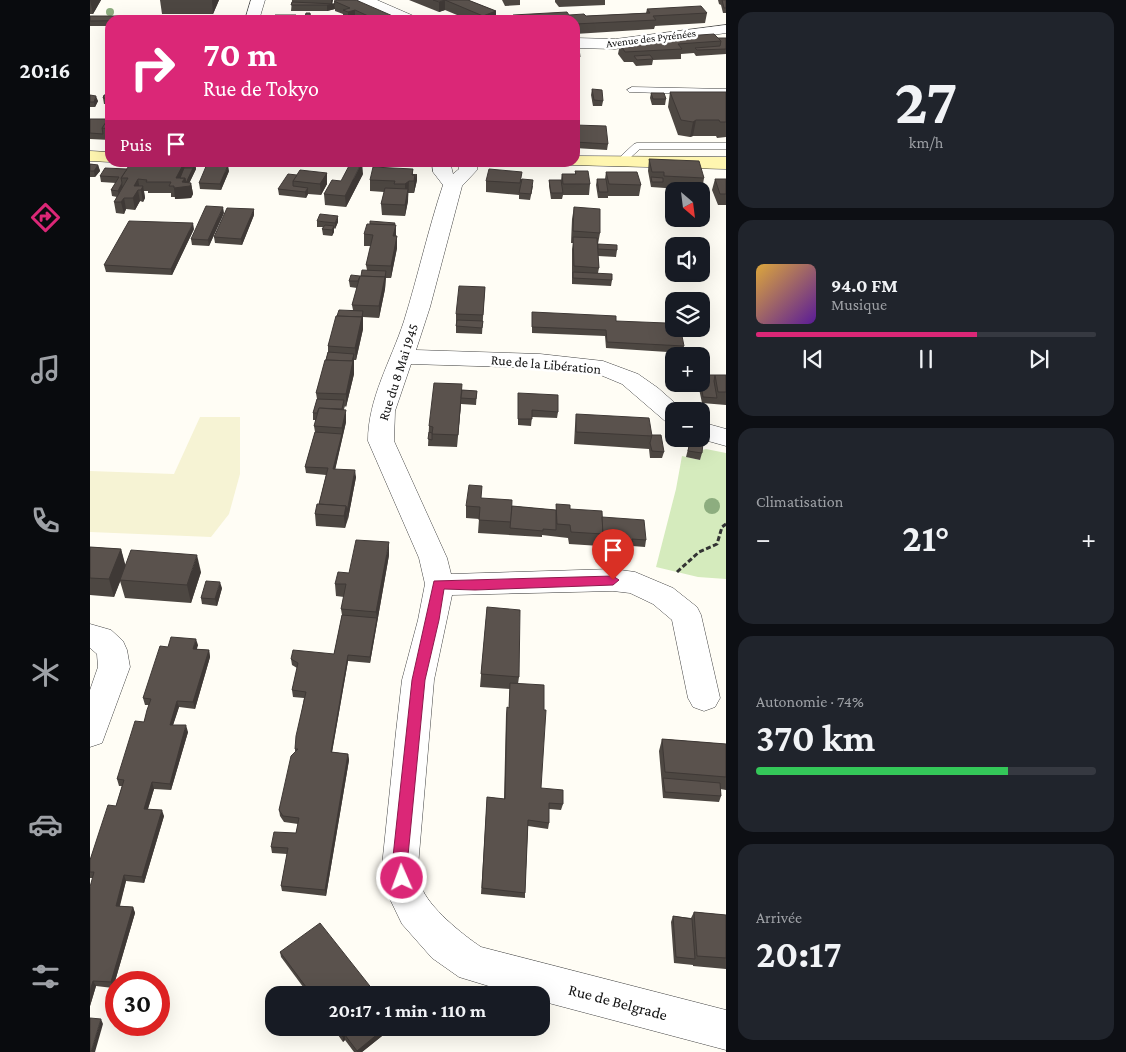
<!DOCTYPE html>
<html lang="fr">
<head>
<meta charset="utf-8">
<style>
	:root { --surface:#171b24; --page:#20242c; --text:#f1f3f6; --muted:#9ea1a6; --line:#363941; --accent:#db2777 }
	body { margin:0; font-family:"Crimson Pro",serif; background:var(--page); color:var(--text); height:100vh; display:flex; flex-direction:column; font-size:19px; white-space:nowrap }
	* { box-sizing:border-box; margin:0 }
	p { font-size:16px; color:var(--muted) }
	.icon { flex:none; width:28px; height:28px; fill:none; stroke:currentColor; stroke-width:2; stroke-linecap:round; stroke-linejoin:round }
	.map { position:relative; flex:1; overflow:hidden }
	.sheet { display:flex; flex-direction:column; gap:12px; padding:12px; background:#0d0f14; width:400px }
	.sheet>* { flex:none }
	.hud { position:absolute; left:15px; top:15px; width:475px; height:152px; border-radius:15px; box-shadow:0 5px 20px #0002; background:#db2777; color:#fff; overflow:hidden }
	.needle { width:32px; rotate:152deg }
	.tools { position:absolute; left:575px; top:182px; display:grid; gap:10px }
	.tools a { display:grid; place-items:center; width:45px; height:45px; border-radius:10px; background:var(--surface); box-shadow:0 5px 20px #0002; font-size:25px }
	.speed { position:absolute; left:15px; top:971px; display:flex; gap:10px; font-size:25px; font-weight:700; text-align:center }
	.speed>* { display:grid; place-content:center; width:65px; height:65px; border-radius:50%; background:var(--surface); box-shadow:0 5px 20px #0002; line-height:1 }
	.speed .limit { border:8px solid #d22; background:#fff; color:#111 }
	.pin { position:absolute; display:grid; place-items:center; width:42px; height:42px; color:#fff; margin:-51px -21px; border-radius:50% 50% 50% 0; rotate:-45deg; box-shadow:0 0 5px #0007 }
	.pin .icon { rotate:45deg }
	.me { position:absolute; width:55px; margin:-28px; rotate:358deg; stroke-linejoin:round; filter:drop-shadow(0 0 4px #0008) }
	.turn { display:flex; align-items:center; gap:18px; height:105px; padding:0 15px; font-size:22px }
	.turn .icon { width:65px; height:65px; stroke-width:2.5 }
	.turn b { display:block; font-size:35px; line-height:42px }
	.then { display:flex; align-items:center; height:48px; padding:0 15px; background:#0003; gap:10px; font-size:19px }
	.big { font-size:38px; font-weight:700; line-height:1.1 }
	.sheet .tile { flex:1; display:flex; flex-direction:column; justify-content:center; gap:8px; min-width:0; padding:0 18px; border-radius:15px; background:var(--page) }
	.sheet .dial { align-items:center; gap:0 }
	.dial b { font-size:65px; line-height:1 }
	.song { display:flex; align-items:center; gap:15px }
	.cover { width:60px; height:60px; border-radius:8px; background:linear-gradient(135deg,hsl(40 70% 55%),hsl(270 70% 35%)) }
	.played { height:5px; border-radius:2px; background:linear-gradient(90deg,var(--accent) 65%,var(--line) 65%) }
	.keys { display:flex; justify-content:space-around; direction:ltr }
	.heat { display:flex; justify-content:space-between; align-items:center; font-size:28px; direction:ltr }
	.charge { height:8px; border-radius:4px; background:linear-gradient(90deg,#34c759 74%,var(--line) 0) }
	.trip { position:absolute; left:175px; top:986px; width:285px; height:50px; border-radius:15px; background:var(--surface); box-shadow:0 5px 20px #0002; font-weight:700; line-height:50px; text-align:center }
	main { display:flex; flex:1; min-height:0 }
	.menu { display:flex; flex-direction:column; width:90px; justify-content:space-around; align-items:center; background:#090b0e; color:var(--muted) }
	.menu .icon { width:35px; height:35px }
	.menu .current { color:var(--accent) }
	.menu b { font-size:22px; color:var(--text) }
	.map>svg:first-child { display:block }
</style>
</head>
<body>
<main>
<nav class="menu">
<b>20:16</b>
<svg class="icon current" aria-label="directions" viewBox="0 0 24 24"><path d="M12 3l9 9-9 9-9-9zM9 14v-3h6M13 9l2 2-2 2"/></svg>
<svg class="icon" aria-label="music" viewBox="0 0 24 24"><path d="M9 18V5l10-2v13"/><circle cx="6" cy="18" r="3"/><circle cx="16" cy="16" r="3"/></svg>
<svg class="icon" aria-label="phone" viewBox="0 0 24 24"><path d="M5 4h4l2 5-3 2q2 4 5 5l2-3 5 2v4C11 20 4 13 5 4z"/></svg>
<svg class="icon" aria-label="climate" viewBox="0 0 24 24"><path d="M12 3v18M4 7l16 10M4 17L20 7"/></svg>
<svg class="icon" aria-label="car" viewBox="0 0 24 24"><path d="M5 17H2v-5l4-1 3-4h7l3 4 3 1v5h-3M9 17h6M6 11h13"/><circle cx="7" cy="17" r="2"/><circle cx="17" cy="17" r="2"/></svg>
<svg class="icon" aria-label="filters" viewBox="0 0 24 24"><path d="M4 7h16M4 17h16"/><circle cx="9" cy="7" r="2"/><circle cx="15" cy="17" r="2"/></svg>
</nav>
<div class="map">
<svg width="636" height="1052" viewBox="0 0 636 1052">
	<rect width="100%" height="100%" fill="#fffdf5"/>
	<polygon fill="#f6f3d4" points="110,417 150,417 150,474 139,514 121,537 0,532 0,471 84,474"/>
	<polygon fill="#d5ebbd" points="616,449 636,453 636,579 608,577 566,567 586,489 592,456 610,460 612,450"/>
	<g fill="none" stroke-linecap="round" stroke-linejoin="round">
		<defs>
			<g id="lane">
				<polygon points="54,17 131,18 135,20 54,20"/>
				<polygon points="542,87 636,89 636,95 539,92 537,90"/>
				<polygon points="547,143 636,143 636,149 550,149 541,157 540,164 532,164 531,156 544,144"/>
			</g>
			<g id="street">
				<polygon points="161,0 175,0 169,20 155,20"/>
				<polygon points="268,0 287,0 326,17 328,20 309,20 270,3"/>
				<polygon points="636,25 636,33 525,49 485,48 485,38 525,39"/>
				<path d="M342 162H360L363 174 369 169V162H387V170L372 186 340 307 326 350 450 354 513 361 548 374 568 388 594 411H584V423L575 421 532 384 508 374 450 368 321 364 305 411 304 441 357 558 361 574 523 569 545 572 583 588 607 607 611 615 630 698 625 707 614 711 603 707 598 698 582 620 563 604 540 593 523 591 362 595 344 680 328 866C329 872 330 879 331 886 338 907 373 935 391 947L636 1010V1050L451 1001V995H428L369 977 342 958 312 924 296 891 292 866 306 732 312 680 328 620 335 584 329 558 278 441C278 398 301 361 314 321 328 276 338 230 353 185L343 172Z"/>
				<polygon points="611,422 636,429 636,446 611,439"/>
				<polygon points="0,624 21,630 33,641 37,650 40,667 12,743 0,747 0,690 8,667 7,654 0,648"/>
			</g>
			<g id="secondary">
				<polygon points="0,151 20,152 20,162 0,161"/>
				<polygon points="485,156 636,157 636,169 479,165 477,162 485,162"/>
			</g>
		</defs>
		<use href="#lane" stroke="#444" stroke-width="1"/>
		<use href="#street" stroke="#444" stroke-width="1"/>
		<use href="#secondary" stroke="#333" stroke-width="1"/>
		<polyline stroke="#333" stroke-width="3" stroke-dasharray="5 2.5" stroke-linecap="butt" points="587,572 609,552 627,544 632,527 636,524"/>
		<use href="#lane" fill="#fff" fill-rule="evenodd"/>
		<use href="#street" fill="#fff" fill-rule="evenodd"/>
		<use href="#secondary" fill="#fff6b0" fill-rule="evenodd"/>
	</g>
	<g fill="#8dad7f">
		<circle cx="20" cy="12" r="4"/>
		<circle cx="622" cy="506" r="8"/>
	</g>
	<g fill="#4d4742">
		<polygon points="0,0 11,0 3,14 0,14"/>
		<polygon points="70,0 129,0 123,14 72,14"/>
		<polygon points="202,0 243,0 242,4 244,4 244,1 305,20 253,20 253,14 245,11 245,9 237,11 201,11"/>
		<polygon points="319,0 378,0 406,11 406,20 379,20 355,10 349,12"/>
		<polygon points="412,0 430,0 430,5 415,6"/>
		<polygon points="465,0 515,0 515,5 469,7 465,2"/>
		<polygon points="628,0 636,0 636,13 633,13 631,5 629,4"/>
		<polygon points="557,9 617,13 615,23 565,26 564,29 485,34 485,20 422,20 423,15 479,15 496,16 556,13"/>
		<polygon points="0,16 76,16 76,20 20,20 20,26 0,26"/>
		<polygon points="582,37 628,38 636,38 636,54 606,56 604,53 591,54 591,59 563,60 562,65 546,66 543,62 534,62 528,54 530,44 581,41"/>
		<polygon points="485,48 490,57 489,67 485,67"/>
		<polygon points="502,89 513,101 512,106 503,106 501,95"/>
		<polygon points="580,92 636,92 636,137 627,138 626,136 603,136 600,137 588,135 578,107"/>
		<polygon points="561,93 576,99 575,105 562,105 560,98"/>
		<polygon points="0,95 8,101 5,107 0,107"/>
		<polygon points="20,95 20,104 14,104 13,98"/>
		<polygon points="20,118 20,140 0,139 0,119 18,119"/>
		<polygon points="485,125 518,144 517,150 485,148"/>
		<polygon points="559,159 614,178 612,190 600,189 600,191 589,191 589,189 561,187 558,171"/>
		<polygon points="81,162 105,162 106,169 99,183 101,183 103,194 101,198 85,199 85,197 81,197 81,193 58,193 58,191 54,191 55,198 53,202 50,201 45,210 36,209 34,214 26,213 24,202 27,197 22,196 21,190 26,183 11,182 10,176 79,166"/>
		<polygon points="0,164 8,165 10,171 5,177 0,177"/>
		<polygon points="323,169 323,174 327,174 327,180 324,193 318,193 318,201 315,216 292,215 291,204 294,192 280,191 280,180"/>
		<polygon points="139,171 131,190 110,189 109,183"/>
		<polygon points="485,171 500,184 499,195 473,195 472,199 461,199 459,186 459,180 471,180 472,174 485,174"/>
		<polygon points="516,172 551,185 549,196 518,196 518,198 508,198 506,185 507,179 515,179"/>
		<polygon points="237,173 237,184 231,195 218,194 216,198 189,195 188,189 207,175"/>
		<polygon points="273,174 256,207 235,205 234,194"/>
		<polygon points="432,179 443,186 440,200 429,199 429,195 396,192 396,181"/>
		<polygon points="625,179 636,179 636,205 628,205 622,190"/>
		<polygon points="484,207 510,233 508,244 527,250 526,257 508,256 509,268 508,273 522,280 521,286 482,284 482,249 483,243 481,243 482,219"/>
		<polygon points="134,213 119,246 102,245 101,239"/>
		<polygon points="164,215 152,245 125,243 124,237"/>
		<polygon points="227,221 248,222 245,229 244,228 244,232 242,236 233,235 232,229 233,227 227,227"/>
		<polygon points="305,223 306,236 307,236 307,248 301,278 296,278 295,289 289,318 273,317 272,322 273,329 266,360 264,360 263,365 264,374 256,407 255,406 254,409 256,422 245,469 266,477 258,519 255,528 226,526 225,514 229,504 236,475 216,473 215,467 225,432 224,426 226,420 223,420 223,413 227,399 226,393 238,352 238,346 247,316 263,310 262,305 267,288 260,287 259,281 271,276 277,270 276,265 281,246 274,246 274,234"/>
		<polygon points="104,229 82,275 16,272 14,265"/>
		<polygon points="395,287 392,334 366,333 366,314"/>
		<polygon points="442,312 526,321 577,330 594,346 593,353 516,348 515,336 442,333"/>
		<polygon points="611,375 636,375 636,405 612,403 608,384 611,384"/>
		<polygon points="372,390 387,391 386,405 371,404 367,447 338,446 339,426"/>
		<polygon points="428,393 468,412 467,418 442,417 441,426 428,425"/>
		<polygon points="486,414 562,435 574,452 572,458 560,458 559,449 484,444 485,426"/>
		<polygon points="600,441 612,453 610,460 596,457"/>
		<polygon points="391,498 422,506 466,510 466,504 480,509 512,517 556,540 555,547 542,546 541,548 479,544 478,538 452,535 452,537 388,533 389,519 376,518 376,506"/>
		<polygon points="0,547 31,549 35,566 111,572 101,603 35,598 30,581 24,597 0,595"/>
		<polygon points="299,555 280,663 258,661 242,752 258,754 259,760 236,896 192,891 191,886 197,854 182,853 181,847 206,833 208,824 194,822 190,816 189,810 205,752 205,749 214,698 203,697 202,690 207,668 202,665 201,659 244,654 252,615 251,609 254,597 246,596 245,584 259,573"/>
		<polygon points="132,588 127,606 112,604 111,598"/>
		<polygon points="397,607 429,677 428,684 451,788 473,804 471,810 459,809 459,823 458,829 438,826 435,893 435,898 391,894 397,797 414,799 416,714 417,707 419,708 420,689 390,687"/>
		<polygon points="108,645 106,649 119,650 120,657 105,709 89,707 83,725 98,732 81,790 64,789 58,809 74,816 54,883 36,881 30,906 43,907 45,913 23,988 6,986 0,1006 3,878 0,878 0,860 26,806 32,786 29,786 27,779 54,722 59,705 55,705 53,698 78,647"/>
		<polygon points="572,739 636,744 636,790 630,789 631,796 629,802 573,798 569,751"/>
		<polygon points="604,912 636,915 636,969 603,966 603,965 584,963 581,922 583,916 601,918"/>
		<polygon points="190,952 287,995 219,995 191,957"/>
		<polygon points="243,1028 302,1028 272,1052 264,1052 255,1040 253,1042"/>
	</g>
	<g fill="#3f3936">
		<polygon points="0,0 11,0 3,14"/>
		<polygon points="122,0 129,0 123,14"/>
		<polygon points="241,0 243,0 242,4 244,4 245,9 237,11 237,5 241,4"/>
		<polygon points="355,0 355,10 349,12 349,2"/>
		<polygon points="265,10 265,20 258,20 258,12"/>
		<polygon points="406,11 406,20 393,20 393,16"/>
		<polygon points="305,17 305,20 294,20"/>
		<polygon points="6,96 8,101 5,107 4,102"/>
		<polygon points="606,120 603,136 600,137 603,122"/>
		<polygon points="102,162 105,162 106,169 98,186 101,183 103,194 101,198 85,199 84,188 86,178 94,163 95,174 92,182 95,178 103,168"/>
		<polygon points="272,162 273,174 256,207 255,196"/>
		<polygon points="8,165 10,171 5,177 4,171"/>
		<polygon points="138,165 139,171 131,190 130,184"/>
		<polygon points="237,173 237,184 231,195 230,184"/>
		<polygon points="327,174 327,180 324,193 324,181"/>
		<polygon points="48,179 50,190 48,190 50,201 45,210 43,198 44,186"/>
		<polygon points="319,181 318,201 315,216 315,184"/>
		<polygon points="32,183 33,189 29,197 28,191"/>
		<polygon points="53,186 55,198 53,202 51,190"/>
		<polygon points="218,188 218,194 216,198 215,192"/>
		<polygon points="34,198 36,209 34,214 31,202"/>
		<polygon points="133,207 134,213 119,246 118,240"/>
		<polygon points="164,209 164,215 152,245 151,239"/>
		<polygon points="248,216 248,222 245,229 245,223"/>
		<polygon points="103,223 104,229 82,275 81,269"/>
		<polygon points="306,225 306,237 303,236"/>
		<polygon points="244,226 244,232 242,236 242,230"/>
		<polygon points="307,236 307,248 301,278 301,266"/>
		<polygon points="296,271 295,289 289,318 289,306"/>
		<polygon points="273,311 273,329 266,360 265,348"/>
		<polygon points="264,354 264,374 256,407 256,394"/>
		<polygon points="371,398 371,404 367,447 368,435"/>
		<polygon points="256,410 256,422 244,475 243,469 252,434 252,428"/>
		<polygon points="265,470 266,477 258,519 257,512"/>
		<polygon points="256,506 257,519 255,528 254,516"/>
		<polygon points="299,542 299,555 280,663 280,657 287,618 286,612"/>
		<polygon points="31,549 36,567 24,597 19,579"/>
		<polygon points="107,555 111,572 101,603 97,585"/>
		<polygon points="130,582 132,588 127,606 125,599"/>
		<polygon points="106,639 108,645 105,656 103,649"/>
		<polygon points="119,650 120,657 105,709 103,702"/>
		<polygon points="258,655 258,661 241,758 241,752"/>
		<polygon points="87,701 89,707 81,731 80,725"/>
		<polygon points="96,725 98,732 81,790 80,784"/>
		<polygon points="258,754 259,760 236,896 235,890"/>
		<polygon points="62,782 64,789 56,815 54,809"/>
		<polygon points="72,810 74,816 54,883 52,877"/>
		<polygon points="34,875 36,881 28,911 26,906"/>
		<polygon points="43,907 45,913 23,988 21,982"/>
		<polygon points="3,981 6,986 0,1006 0,991"/>
		<polygon points="11,1019 13,1024 5,1052 1,1052"/>
		<polygon points="295,1028 302,1028 272,1052 267,1052 267,1051"/>
		<polygon points="255,1035 255,1040 253,1042 253,1037"/>
	</g>
	<g fill="#5a524d" stroke="#3f3936">
		<polygon points="248,0 266,0 305,17 294,20 287,20 265,10 258,12 253,10 260,8 244,1"/>
		<polygon points="343,0 378,0 406,11 393,16 355,0 349,2"/>
		<polygon points="632,0 636,0 636,8 634,8"/>
		<polygon points="202,2 245,4 237,5 201,5"/>
		<polygon points="611,6 617,13 563,16 566,20 485,24 485,20 475,20 474,19 425,20 423,15 477,12 479,15 494,14 496,16 560,13 557,9"/>
		<polygon points="216,13 220,13 221,20 214,20"/>
		<polygon points="185,15 206,15 205,20 184,20"/>
		<polygon points="0,16 76,16 74,20 0,21"/>
		<polygon points="624,34 631,41 588,44 592,49 535,52 530,44 586,41 582,37"/>
		<polygon points="628,38 636,38 636,49 607,50 605,48 630,46 631,41"/>
		<polygon points="485,48 489,48 490,57 485,56"/>
		<polygon points="560,55 563,59 547,60 544,56"/>
		<polygon points="502,89 512,90 513,101 504,100"/>
		<polygon points="580,92 636,92 636,122 630,122 629,120 606,120 603,122 591,120"/>
		<polygon points="561,93 574,93 576,99 563,99"/>
		<polygon points="0,95 6,96 4,102 0,102"/>
		<polygon points="14,95 20,95 20,98 13,98"/>
		<polygon points="18,118 20,118 20,129 12,128"/>
		<polygon points="0,119 18,119 12,128 13,134 0,133"/>
		<polygon points="485,125 516,126 518,144 485,142"/>
		<polygon points="559,159 609,161 614,178 574,176 574,172 562,172"/>
		<polygon points="81,162 102,162 94,163 86,178 95,178 92,182 101,183 100,186 84,188 84,186 79,186 81,182 56,182 57,180 48,179 44,186 53,186 51,190 48,190 43,198 34,198 31,202 24,202 38,178 31,178 40,164 79,166"/>
		<polygon points="261,162 272,162 255,196 234,194 242,180 251,181"/>
		<polygon points="0,164 8,165 4,171 0,171"/>
		<polygon points="117,164 138,165 130,184 109,183"/>
		<polygon points="283,167 323,169 322,175 325,175 324,181 319,181 315,184 304,184 305,181 280,180"/>
		<polygon points="15,168 37,169 31,178 32,183 28,191 21,190 29,177 10,176"/>
		<polygon points="94,168 103,168 96,183 95,178 90,178"/>
		<polygon points="399,169 432,172 430,183 396,181"/>
		<polygon points="210,170 237,173 230,184 203,181"/>
		<polygon points="485,171 498,171 500,184 473,184 472,174 486,174"/>
		<polygon points="516,172 547,172 551,185 519,184"/>
		<polygon points="198,174 207,175 203,181 203,186 218,188 215,192 188,189"/>
		<polygon points="561,177 573,178 573,182 562,182"/>
		<polygon points="432,179 443,180 441,194 429,193"/>
		<polygon points="507,179 516,179 518,192 509,192"/>
		<polygon points="625,179 636,179 636,194 630,194"/>
		<polygon points="459,180 471,180 473,193 461,193"/>
		<polygon points="295,188 318,189 315,205 291,204"/>
		<polygon points="590,188 599,188 600,191 591,191"/>
		<polygon points="116,206 133,207 118,240 101,239"/>
		<polygon points="484,207 510,209 510,233 483,231"/>
		<polygon points="137,208 164,209 151,239 124,237"/>
		<polygon points="230,214 248,216 245,223 227,221"/>
		<polygon points="39,221 103,223 81,269 14,265"/>
		<polygon points="280,221 305,223 304,225 280,224"/>
		<polygon points="277,224 306,225 303,236 307,236 301,266 276,265 283,235 274,234"/>
		<polygon points="235,225 244,226 242,230 232,229"/>
		<polygon points="483,237 507,238 509,268 484,266"/>
		<polygon points="508,244 527,245 527,250 508,249"/>
		<polygon points="272,270 296,271 295,277 271,276"/>
		<polygon points="483,272 522,274 522,280 483,278"/>
		<polygon points="261,275 270,276 268,281 259,281"/>
		<polygon points="270,276 295,277 289,306 262,305"/>
		<polygon points="369,286 395,287 393,315 366,314"/>
		<polygon points="249,310 273,311 272,317 247,316"/>
		<polygon points="442,312 526,316 526,321 576,323 577,330 591,331 594,346 517,342 516,330 442,327"/>
		<polygon points="246,316 272,317 265,348 238,346"/>
		<polygon points="367,320 393,321 392,328 366,326"/>
		<polygon points="238,352 264,354 262,361 236,360"/>
		<polygon points="235,360 263,361 256,394 226,393"/>
		<polygon points="611,375 625,375 624,381 627,398 613,397 611,384"/>
		<polygon points="625,375 636,375 636,392 628,392"/>
		<polygon points="344,383 372,384 368,435 342,434 343,427 339,426"/>
		<polygon points="372,390 387,391 386,399 371,398"/>
		<polygon points="428,393 468,395 468,412 442,410 442,419 428,419"/>
		<polygon points="227,399 254,400 252,409 229,408 227,413 223,413"/>
		<polygon points="229,408 256,410 252,428 224,426"/>
		<polygon points="486,414 559,418 562,436 486,432"/>
		<polygon points="225,432 252,434 243,469 265,470 257,512 256,506 229,504 238,468 215,467"/>
		<polygon points="339,432 342,433 342,440 338,439"/>
		<polygon points="562,435 571,435 574,452 562,451 560,443"/>
		<polygon points="600,441 613,443 612,453 598,451"/>
		<polygon points="379,485 392,486 391,498 422,500 421,522 389,520 390,507 376,506"/>
		<polygon points="227,504 256,506 254,516 225,514"/>
		<polygon points="466,504 480,505 480,509 512,511 513,534 481,532 480,525 467,524"/>
		<polygon points="422,506 466,510 466,530 453,529 453,531 420,528"/>
		<polygon points="512,517 554,520 556,540 542,539 543,542 511,540 513,534"/>
		<polygon points="266,540 299,542 286,612 251,609 256,584 245,584 248,572 259,573"/>
		<polygon points="0,547 31,549 19,579 0,578"/>
		<polygon points="41,550 107,555 97,585 30,580"/>
		<polygon points="116,581 130,582 125,599 111,598"/>
		<polygon points="397,607 430,610 429,677 391,674"/>
		<polygon points="252,615 287,618 280,657 258,655 241,752 258,754 235,890 191,886 198,848 181,847 184,832 206,833 209,818 193,816 189,810 201,756 208,749 205,749 206,736 216,692 202,690 208,663 201,659 203,650 244,654"/>
		<polygon points="81,637 106,639 103,649 119,650 103,702 87,701 80,725 96,725 80,784 62,782 54,809 72,810 52,877 34,875 26,906 43,907 21,982 3,981 0,991 0,887 4,872 0,872 0,860 18,805 26,806 34,780 27,779 45,721 54,722 57,710 61,699 53,698 70,646 78,647"/>
		<polygon points="420,683 454,685 454,710 456,710 451,788 473,790 473,804 459,803 459,823 438,820 435,893 392,888 397,797 415,799 417,707 419,708"/>
		<polygon points="572,739 636,744 636,777 575,772"/>
		<polygon points="573,778 630,783 631,796 575,792"/>
		<polygon points="604,912 636,915 636,958 607,956"/>
		<polygon points="583,916 602,919 605,959 586,957"/>
		<polygon points="230,923 287,995 222,995 190,952"/>
		<polygon points="0,1018 11,1019 1,1052 0,1052"/>
		<polygon points="246,1028 295,1028 267,1051 255,1035 253,1037"/>
	</g>
	<polygon fill="#db2777" stroke="#8e194d" points="523,576 529,580 523,585 385,590 354,589 349,620 335,680 317,866 319,878 317,883 312,886 306,883 302,866 322,680 344,581"/>
	<g text-anchor="middle" dominant-baseline="central" stroke-width="5" stroke-linejoin="round" paint-order="stroke">
		<g font-size="11" fill="#111" stroke="#fff">
			<text transform="translate(561 38) rotate(-7)">Avenue des Pyrénées</text>
		</g>
		<g font-size="14" fill="#111" stroke="#fff">
			<text transform="translate(456 364) rotate(5)">Rue de la Libération</text>
			<text transform="translate(308 372) rotate(-72)">Rue du 8 Mai 1945</text>
		</g>
		<g font-size="16" fill="#111" stroke="#fff">
			<text transform="translate(528 1002) rotate(15)">Rue de Belgrade</text>
		</g>
	</g>
</svg>
<div class="tools">
<a><svg class="needle" viewBox="-14 -14 28 28"><path d="M0-13l5 13h-10z" fill="#e53935"/><path d="M0 13l5-13h-10z" fill="#9ea1a6"/></svg></a>
<a><svg class="icon" aria-label="sound" viewBox="0 0 24 24"><path d="M4 9h4l5-4v14l-5-4H4zM17 9q2 3 0 6"/></svg></a>
<a><svg class="icon" aria-label="layers" viewBox="0 0 24 24"><path d="M12 4l9 5-9 5-9-5zM3 14l9 5 9-5"/></svg></a>
<a>+</a>
<a>−</a>
</div>
<div class="speed"><div class="limit">30</div></div>
<div class="pin" style="left:523px;top:580px;background:#d93025"><svg class="icon" aria-label="arrive" viewBox="0 0 24 24"><path d="M6 21V4h12l-3 4 3 4H6"/></svg></div>
<svg class="me" style="left:312px;top:878px" viewBox="-20 -20 40 40"><circle r="17" fill="#db2777" stroke="#fff" stroke-width="3"/><path d="M0-11L8 9 0 5-8 9z" fill="#fff"/></svg>
<div class="trip">20:17 · 1 min · 110 m</div>
<div class="hud">
<div class="turn"><svg class="icon" aria-label="right" viewBox="0 0 24 24"><path d="M7 20v-9h11M14 6l5 5-5 5"/></svg><div><b>70 m</b>Rue de Tokyo</div></div>
<div class="then">Puis<svg class="icon" aria-label="arrive" viewBox="0 0 24 24"><path d="M6 21V4h12l-3 4 3 4H6"/></svg></div>
</div>
</div>
<section class="sheet">
<div class="tile dial"><b>27</b><p>km/h</p></div>
<div class="tile">
<div class="song"><i class="cover"></i><div><b>94.0 FM</b><p>Musique</p></div></div>
<div class="played"></div>
<div class="keys"><svg class="icon" aria-label="previous" viewBox="0 0 24 24"><path d="M18 5L8 12l10 7zM5 5v14"/></svg><svg class="icon" aria-label="pause" viewBox="0 0 24 24"><path d="M8 5v14M16 5v14"/></svg><svg class="icon" aria-label="next" viewBox="0 0 24 24"><path d="M6 5l10 7-10 7zM19 5v14"/></svg></div>
</div>
<div class="tile"><p>Climatisation</p>
<div class="heat"><a>−</a><b class="big">21°</b><a>+</a></div>
</div>
<div class="tile"><p>Autonomie · 74%</p><b class="big">370 km</b><div class="charge"></div></div>
<div class="tile"><p>Arrivée</p><b class="big">20:17</b></div>
</section>
</main>
</body>
</html>
